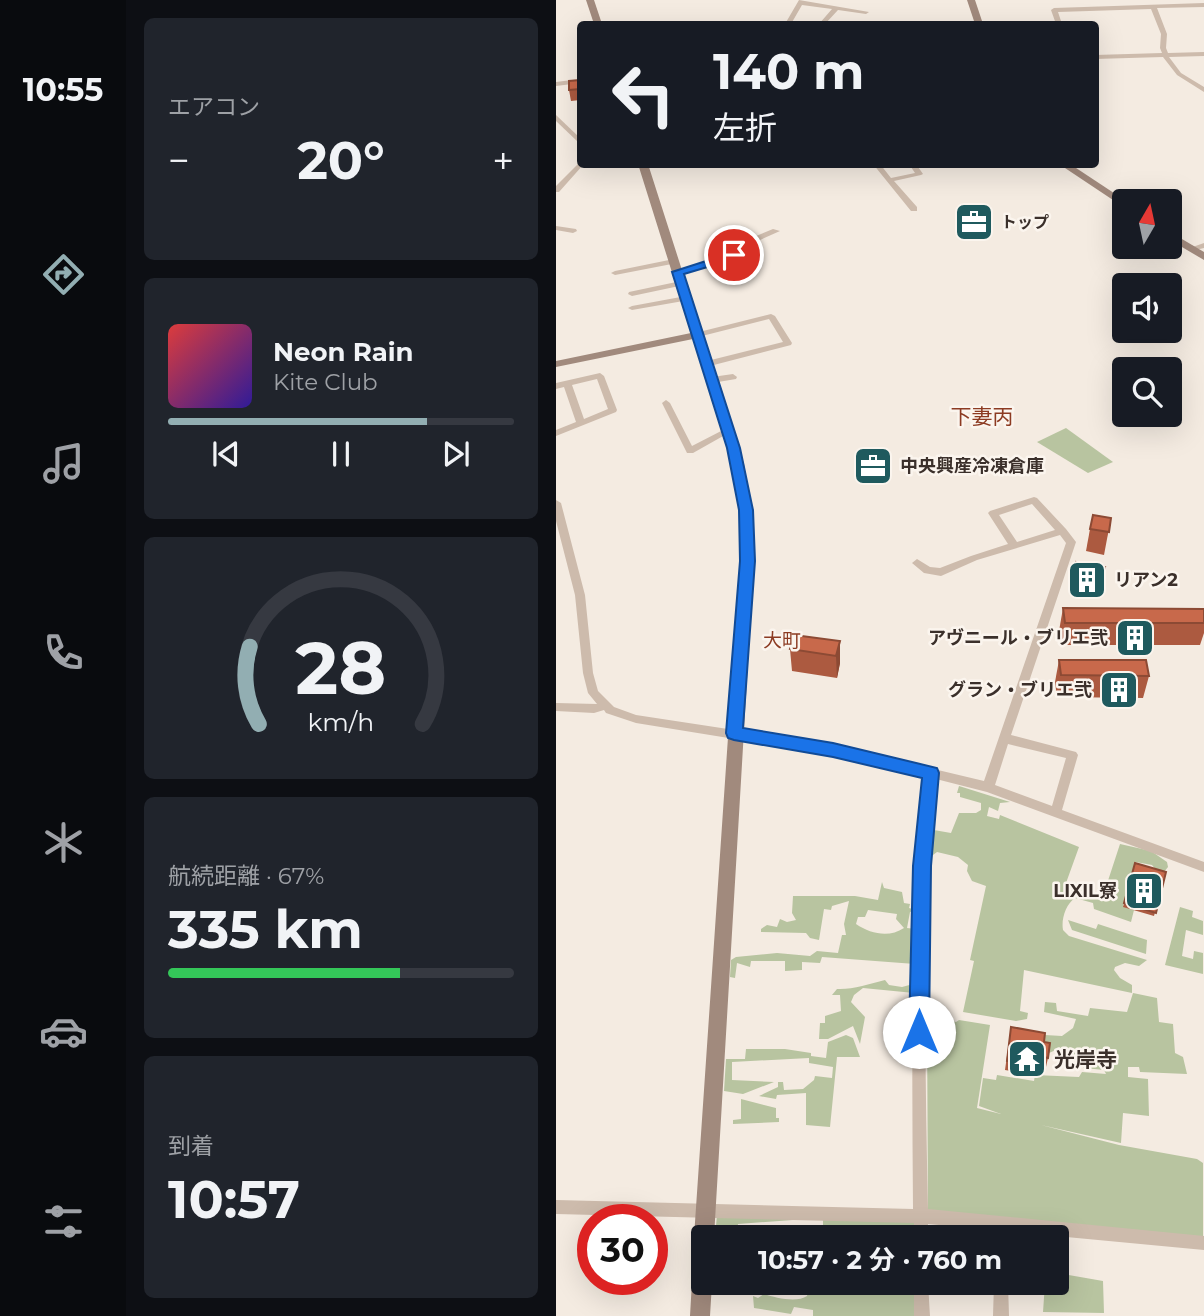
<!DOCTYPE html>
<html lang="ja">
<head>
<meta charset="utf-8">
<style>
	:root { --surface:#171b24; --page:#20242c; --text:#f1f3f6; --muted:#9ea1a6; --line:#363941; --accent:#92aeb2 }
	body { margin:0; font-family:Montserrat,"Noto Sans JP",sans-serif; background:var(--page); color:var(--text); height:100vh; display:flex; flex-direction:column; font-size:26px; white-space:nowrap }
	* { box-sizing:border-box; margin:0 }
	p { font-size:23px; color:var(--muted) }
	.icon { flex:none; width:38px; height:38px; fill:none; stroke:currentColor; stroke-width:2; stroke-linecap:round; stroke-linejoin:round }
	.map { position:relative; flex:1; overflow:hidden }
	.panel { display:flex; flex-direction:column; gap:18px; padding:18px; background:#0d0f14; width:430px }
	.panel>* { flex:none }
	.top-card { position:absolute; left:21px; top:21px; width:522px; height:147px; border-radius:7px; box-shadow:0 7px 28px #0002; background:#171b24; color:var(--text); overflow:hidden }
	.needle { width:46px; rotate:9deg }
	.tools { position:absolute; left:556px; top:189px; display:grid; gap:14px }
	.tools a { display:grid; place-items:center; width:70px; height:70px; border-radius:7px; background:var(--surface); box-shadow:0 7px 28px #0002; font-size:35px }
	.speed { position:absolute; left:21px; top:1204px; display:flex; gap:14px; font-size:35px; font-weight:700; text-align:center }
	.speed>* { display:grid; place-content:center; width:91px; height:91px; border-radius:50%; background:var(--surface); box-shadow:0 7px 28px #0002; line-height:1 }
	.speed .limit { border:10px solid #d22; background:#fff; color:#111 }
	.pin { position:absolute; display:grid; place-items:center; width:60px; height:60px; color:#fff; margin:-30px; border:4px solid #fff; border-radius:50%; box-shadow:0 2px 7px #0007 }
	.me { position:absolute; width:77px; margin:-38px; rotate:0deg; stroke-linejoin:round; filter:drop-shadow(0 0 5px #0008) }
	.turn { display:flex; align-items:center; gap:24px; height:147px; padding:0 21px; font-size:32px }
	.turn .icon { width:91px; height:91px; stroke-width:2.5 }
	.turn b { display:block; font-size:49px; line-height:60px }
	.big { font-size:52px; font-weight:700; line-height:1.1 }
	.panel .widget { flex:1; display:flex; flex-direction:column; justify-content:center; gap:10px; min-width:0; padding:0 24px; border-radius:10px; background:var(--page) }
	.panel .dial { align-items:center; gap:0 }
	.dial svg { height:182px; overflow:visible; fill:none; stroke:var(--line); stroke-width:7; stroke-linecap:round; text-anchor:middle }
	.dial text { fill:var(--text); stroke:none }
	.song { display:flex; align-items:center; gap:21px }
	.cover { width:84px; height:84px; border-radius:10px; background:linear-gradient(135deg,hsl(0 70% 55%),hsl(250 70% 35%)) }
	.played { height:7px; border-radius:4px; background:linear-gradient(90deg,var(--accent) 75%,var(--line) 75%) }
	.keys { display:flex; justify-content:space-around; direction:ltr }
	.heat { display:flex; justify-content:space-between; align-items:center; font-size:38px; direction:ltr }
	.charge { height:10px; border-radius:5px; background:linear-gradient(90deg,#34c759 67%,var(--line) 0) }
	.trip { position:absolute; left:135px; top:1225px; width:378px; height:70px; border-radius:7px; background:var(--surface); box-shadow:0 7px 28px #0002; font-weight:700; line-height:70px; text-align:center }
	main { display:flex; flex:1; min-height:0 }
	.dock { display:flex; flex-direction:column; width:126px; justify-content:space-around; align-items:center; background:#090b0e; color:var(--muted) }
	.dock .icon { width:49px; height:49px }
	.dock .current { color:var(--accent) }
	.dock b { font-size:32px; color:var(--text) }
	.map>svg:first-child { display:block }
</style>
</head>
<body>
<main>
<nav class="dock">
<b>10:55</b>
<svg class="icon current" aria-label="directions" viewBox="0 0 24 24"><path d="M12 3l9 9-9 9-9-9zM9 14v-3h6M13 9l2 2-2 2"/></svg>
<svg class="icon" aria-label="music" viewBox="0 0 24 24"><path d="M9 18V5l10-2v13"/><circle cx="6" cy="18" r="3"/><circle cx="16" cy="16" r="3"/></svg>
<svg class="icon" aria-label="phone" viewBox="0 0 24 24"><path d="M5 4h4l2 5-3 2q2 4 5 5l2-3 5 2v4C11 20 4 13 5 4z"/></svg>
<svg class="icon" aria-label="climate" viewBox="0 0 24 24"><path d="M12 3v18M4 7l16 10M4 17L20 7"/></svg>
<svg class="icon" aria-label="car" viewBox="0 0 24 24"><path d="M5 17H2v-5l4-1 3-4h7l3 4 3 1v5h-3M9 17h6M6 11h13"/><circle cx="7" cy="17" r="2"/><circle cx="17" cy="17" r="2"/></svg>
<svg class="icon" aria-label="filters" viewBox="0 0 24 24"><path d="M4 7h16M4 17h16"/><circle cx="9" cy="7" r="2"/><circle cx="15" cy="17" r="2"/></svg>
</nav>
<section class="panel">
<div class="widget"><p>エアコン</p>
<div class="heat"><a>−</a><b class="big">20°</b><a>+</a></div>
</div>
<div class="widget">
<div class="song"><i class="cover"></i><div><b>Neon Rain</b><p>Kite Club</p></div></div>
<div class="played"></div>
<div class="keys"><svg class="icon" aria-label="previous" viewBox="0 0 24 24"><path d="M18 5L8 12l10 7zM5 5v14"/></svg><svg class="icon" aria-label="pause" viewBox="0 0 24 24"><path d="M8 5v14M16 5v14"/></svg><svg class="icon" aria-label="next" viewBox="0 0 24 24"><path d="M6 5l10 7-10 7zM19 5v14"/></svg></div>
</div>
<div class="widget dial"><svg viewBox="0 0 100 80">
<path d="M14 69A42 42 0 1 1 86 69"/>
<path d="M14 69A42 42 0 0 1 10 35" stroke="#92aeb2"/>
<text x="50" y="56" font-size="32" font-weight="700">28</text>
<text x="50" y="72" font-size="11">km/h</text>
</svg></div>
<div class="widget"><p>航続距離 · 67%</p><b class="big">335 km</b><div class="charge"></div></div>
<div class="widget"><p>到着</p><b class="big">10:57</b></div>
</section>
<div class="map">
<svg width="648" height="1316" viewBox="0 0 648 1316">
	<rect width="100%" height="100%" fill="#f4ebe1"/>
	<g fill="#b8c4a0" fill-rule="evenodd">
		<polygon points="510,428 557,462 532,473 481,442"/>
		<path d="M403 786 454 802 444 803 442 811 433 807 431 816 443 819 444 815 523 847 510 883 546 899 564 844 595 851 611 862 612 867 608 872 600 870 596 865 580 862 567 906 578 910 575 922 538 909 537 903 519 898C510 904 505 919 507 930L513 936 591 960 583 966 569 963 559 967 558 970 564 978 576 985V993L468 970 464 1011 472 1013 471 1019 460 1021 407 1012 418 961 414 960 430 886 416 881 411 871 412 865 402 857 381 852 377 855 371 854 372 829 395 833 403 813H420L425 810V803L404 797V793H401Z"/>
		<path d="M326 882 328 888 346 892 348 903 354 904 353 908 360 910 354 912 351 928 360 929 356 953 359 956V964L266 957 264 963 246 962V970L229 971V961H195L194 967 181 963 179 978 174 977 175 960 180 957 221 953 254 956 261 951 282 953 286 935H290L288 924 293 901 276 906 275 910 268 909 263 940 254 938 250 933 205 932V929L211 925 221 927 224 919 231 922 240 920 236 913 237 896H299L322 900ZM312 910 341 914 340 919 348 928C333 938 315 934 300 924L302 917H309Z"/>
		<polygon points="624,907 637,911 636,917 647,921 647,935 630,930 626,956 637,959 638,951 647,953 647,974 609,965"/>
		<polygon points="512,920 540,929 542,924 591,940 590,954 516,930"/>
		<path d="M329 980 333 985 346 987 357 984 358 993 307 988 298 995 295 1002 309 1017 304 1044 297 1026 272 1039H263L264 1023H269V1016L285 1011 284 995H276L281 989C295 990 313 984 329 980Z"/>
		<polygon points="577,993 601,998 603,1022 617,1024 619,1053 627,1057 631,1074 584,1072 583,1067 572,1067 572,1077 592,1079 593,1116 567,1113 565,1143 485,1125 563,1145 641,1159 647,1163 647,1238 372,1211 371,1014 400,1022 403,1020 434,1025 421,1108 445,1114 423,1106 427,1078 440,1080 441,1075 478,1081 479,1075 523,1077 526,1072 550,1074 548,1070 528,1068 502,1049 493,1053 488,1049 489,1035 506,1036 517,1028 520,1019 488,1012 489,1002 500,1003 501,1011 532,1016 534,1008 571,1012"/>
		<polygon points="290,1035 297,1038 304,1057 281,1057 274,1127 250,1125 250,1093 221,1095 220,1099 203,1096 222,1087 222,1082 227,1082 228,1090 247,1089 258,1080 259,1076 276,1078 277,1067 253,1063 253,1058 176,1062 176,1080 218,1082 187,1094 168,1091 170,1059 189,1059 190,1049 229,1049 255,1053 255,1056 270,1058 272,1042"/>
		<polygon points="185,1099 220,1108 220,1118 223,1118 223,1122 177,1124 177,1120 185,1119"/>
		<polygon points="161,1215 239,1215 237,1220 182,1224 181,1237 159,1237"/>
		<polygon points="267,1218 363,1219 363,1237 267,1237"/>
		<polygon points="507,1274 547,1281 548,1313 487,1312 489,1283 500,1283 501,1277 507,1278"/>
		<path d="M254 1283H363V1316H257V1310L238 1307 235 1314 198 1308 197 1296 202 1298 208 1294C220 1298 241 1303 251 1296Z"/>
	</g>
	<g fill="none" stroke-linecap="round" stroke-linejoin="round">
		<g fill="#cdbbac" fill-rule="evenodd">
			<polygon points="243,0 313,12 310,14 282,10 269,24 263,24 276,9 246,5 235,24 229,24"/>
			<polygon points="648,3 648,7 601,8 611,34 610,48 612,53 648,52 648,56 613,57 625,73 648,87 648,92 621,75 607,57 539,59 539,55 606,53 604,48 605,34 595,9 502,12 506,24 500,24 495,10 498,8"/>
			<polygon points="24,79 24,83 0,86 0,82"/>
			<polygon points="0,115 24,138 24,143 22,142 0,121"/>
			<polygon points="24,162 24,164 27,165 3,192 0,192 0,186"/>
			<polygon points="317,164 324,164 335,178 359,173 353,164 360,164 367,174 365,175 338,181 361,207 361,211 355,211"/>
			<polygon points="0,226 20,229 21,231 17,233 0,230"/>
			<polygon points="217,229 224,231 177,252 182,256 181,258 122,274 118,272 172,255 168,251 169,249"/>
			<polygon points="648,243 648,248 635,251 631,249"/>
			<polygon points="118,259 121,259 121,263 59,275 55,273 59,271"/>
			<polygon points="125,281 129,283 128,285 76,296 72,294 73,292"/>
			<polygon points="130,296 133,296 133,300 76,310 72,308 76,306"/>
			<polygon points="215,314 219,316 236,343 235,345 150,367 147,366 147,362 227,342 213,319 142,337 138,335 139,333"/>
			<path d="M44 373 48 376 61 410 60 412 0 436V430L20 422 8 387 0 389V383ZM41 379 52 409 28 419 16 385Z"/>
			<polygon points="177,374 181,377 180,379 156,383 152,380 156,377"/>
			<polygon points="110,400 114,403 136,446 169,429 175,429 176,431 137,453 131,453 106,403"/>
			<path d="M478 497 481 498 510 529 520 542 455 735 520 752 522 755 506 810 648 862V872L431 792 380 779C366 923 369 1066 372 1209L648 1236V1250L372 1224V1237H358V1223L0 1214V1200L357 1209C356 1064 354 920 369 777L277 755 80 723 50 713 48 710 38 713 0 711V703L41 704 32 693 27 673 19 595 0 521V500L5 503 29 595 37 673 42 691 58 707 80 715 277 745 428 781 510 543 504 535 421 560 385 576 368 573 356 563 361 559 374 567 384 568 415 556 452 544 432 513 434 511ZM476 504 499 530 461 542 443 515ZM452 744 510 758 496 806 439 785Z"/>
			<polygon points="358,1283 372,1283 374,1316 358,1316"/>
			<polygon points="438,1283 452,1283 453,1316 437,1316"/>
		</g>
		<g fill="#a18a7d" fill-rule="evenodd">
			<polygon points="30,0 38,0 46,24 38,24"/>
			<polygon points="411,0 419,0 427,24 419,24"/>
			<polygon points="82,164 92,164 188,464 196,510 198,561 158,1237 147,1237 147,1246 141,1244 138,1237 184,561 184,510 176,464 137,339 0,367 0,361 135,333"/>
			<polygon points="503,164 514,164 570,201 569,208"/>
			<polygon points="614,232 648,252 648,260 614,240"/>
			<polygon points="147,1254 147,1283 156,1283 154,1316 134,1316 137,1264 140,1257"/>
		</g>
	</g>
	<g fill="#ac5a40">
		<polygon points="24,80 24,100 15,101 13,90"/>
		<polygon points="555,518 548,555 530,551 534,529"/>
		<polygon points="549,567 544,590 515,584 517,576"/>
		<polygon points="507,608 648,609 648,633 644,645 505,645 503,631"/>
		<polygon points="284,641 284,663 281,678 236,671 234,649"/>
		<polygon points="503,660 593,676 587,698 501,697 499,682"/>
		<polygon points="579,863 610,872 598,916 567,907"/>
		<polygon points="455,1027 488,1042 492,1058 490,1067 487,1066 485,1076 449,1070"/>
	</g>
	<polygon fill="#8c4a34" points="284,641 284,663 281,678 280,656"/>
	<g fill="#c8694b" stroke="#8c4a34" stroke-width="2">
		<polygon points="24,80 24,89 13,90 13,81"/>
		<polygon points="537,515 555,518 553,532 534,529"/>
		<polygon points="520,562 549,567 545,582 517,576"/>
		<polygon points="507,608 648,609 648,623 509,623"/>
		<polygon points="238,635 284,641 280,656 234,649"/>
		<polygon points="503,660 590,660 593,676 505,675"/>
		<polygon points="579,863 610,872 600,913 568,903"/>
		<polygon points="455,1027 489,1033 488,1042 494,1043 492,1058 488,1057 487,1067 451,1061"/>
	</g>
	<polygon fill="#1a73e8" stroke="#114b97" stroke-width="2" points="178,252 184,255 182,258 128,274 184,448 197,510 199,561 187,728 277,743 381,768 383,773 375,866 373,1032 370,1039 363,1042 356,1039 353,1032 357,866 366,778 277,757 178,740 172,738 170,733 184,561 183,510 171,448 116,272"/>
	<defs>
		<symbol id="office-square" viewBox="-11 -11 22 22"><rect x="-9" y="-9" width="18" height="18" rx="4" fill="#1f5a5e" stroke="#fbf5ee"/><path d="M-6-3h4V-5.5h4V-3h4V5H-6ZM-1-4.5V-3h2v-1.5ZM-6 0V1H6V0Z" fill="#fff"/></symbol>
		<symbol id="building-square" viewBox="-11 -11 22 22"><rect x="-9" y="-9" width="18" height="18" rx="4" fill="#1f5a5e" stroke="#fbf5ee"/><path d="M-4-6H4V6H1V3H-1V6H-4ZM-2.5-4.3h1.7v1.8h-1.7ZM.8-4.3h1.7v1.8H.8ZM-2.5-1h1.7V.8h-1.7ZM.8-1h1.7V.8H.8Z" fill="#fff"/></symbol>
		<symbol id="temple-square" viewBox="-11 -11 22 22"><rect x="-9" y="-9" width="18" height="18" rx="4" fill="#1f5a5e" stroke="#fbf5ee"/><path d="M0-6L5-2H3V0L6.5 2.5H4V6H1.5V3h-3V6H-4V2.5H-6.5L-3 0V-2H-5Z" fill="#fff"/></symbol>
	</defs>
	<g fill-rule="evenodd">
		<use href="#office-square" x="396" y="200" width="44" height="44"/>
		<use href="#office-square" x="295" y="444" width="44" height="44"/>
		<use href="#building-square" x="509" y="558" width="44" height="44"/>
		<use href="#building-square" x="557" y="616" width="44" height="44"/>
		<use href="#building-square" x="541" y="668" width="44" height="44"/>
		<use href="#building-square" x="566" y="869" width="44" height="44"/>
		<use href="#temple-square" x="449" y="1037" width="44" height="44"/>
	</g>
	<g text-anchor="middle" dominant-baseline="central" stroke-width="5" stroke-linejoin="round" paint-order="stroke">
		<g font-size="16" font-weight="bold" fill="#3b302b" stroke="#fbf5ee" text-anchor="start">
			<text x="445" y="222">トップ</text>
		</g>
		<g font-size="18" font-weight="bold" fill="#3b302b" stroke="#fbf5ee" text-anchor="end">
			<text x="344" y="466" text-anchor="start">中央興産冷凍倉庫</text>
			<text x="558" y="580" text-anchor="start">リアン2</text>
			<text x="552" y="638">アヴニール・ブリエ弐</text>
			<text x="536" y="690">グラン・ブリエ弐</text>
			<text x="561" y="891">LIXIL寮</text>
		</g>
		<g font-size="19" fill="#8c3b22" stroke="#fbf5ee">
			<text x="226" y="640">大町</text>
		</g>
		<g font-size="21" fill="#8c3b22" stroke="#fbf5ee">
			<text x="426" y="416">下妻丙</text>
		</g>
		<g font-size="21" font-weight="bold" fill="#3b302b" stroke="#fbf5ee" text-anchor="start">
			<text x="498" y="1059">光岸寺</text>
		</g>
	</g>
</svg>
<div class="tools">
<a><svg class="needle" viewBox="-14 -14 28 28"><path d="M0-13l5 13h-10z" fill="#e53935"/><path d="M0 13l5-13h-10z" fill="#9ea1a6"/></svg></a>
<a><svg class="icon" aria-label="sound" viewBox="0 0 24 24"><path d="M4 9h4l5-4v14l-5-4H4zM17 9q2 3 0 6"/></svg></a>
<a><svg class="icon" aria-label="search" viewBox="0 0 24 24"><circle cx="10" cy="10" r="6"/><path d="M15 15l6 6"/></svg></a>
</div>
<div class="speed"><div class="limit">30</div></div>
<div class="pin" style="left:178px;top:255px;background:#d93025"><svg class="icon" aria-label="arrive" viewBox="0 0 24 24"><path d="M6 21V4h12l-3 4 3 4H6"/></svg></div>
<svg class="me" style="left:363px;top:1032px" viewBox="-20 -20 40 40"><circle r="19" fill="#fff"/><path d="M0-13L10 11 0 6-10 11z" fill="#1a73e8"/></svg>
<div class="trip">10:57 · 2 分 · 760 m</div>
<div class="top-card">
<div class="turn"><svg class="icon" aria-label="left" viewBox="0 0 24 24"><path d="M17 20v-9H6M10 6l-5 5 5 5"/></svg><div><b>140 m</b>左折</div></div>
</div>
</div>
</main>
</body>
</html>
